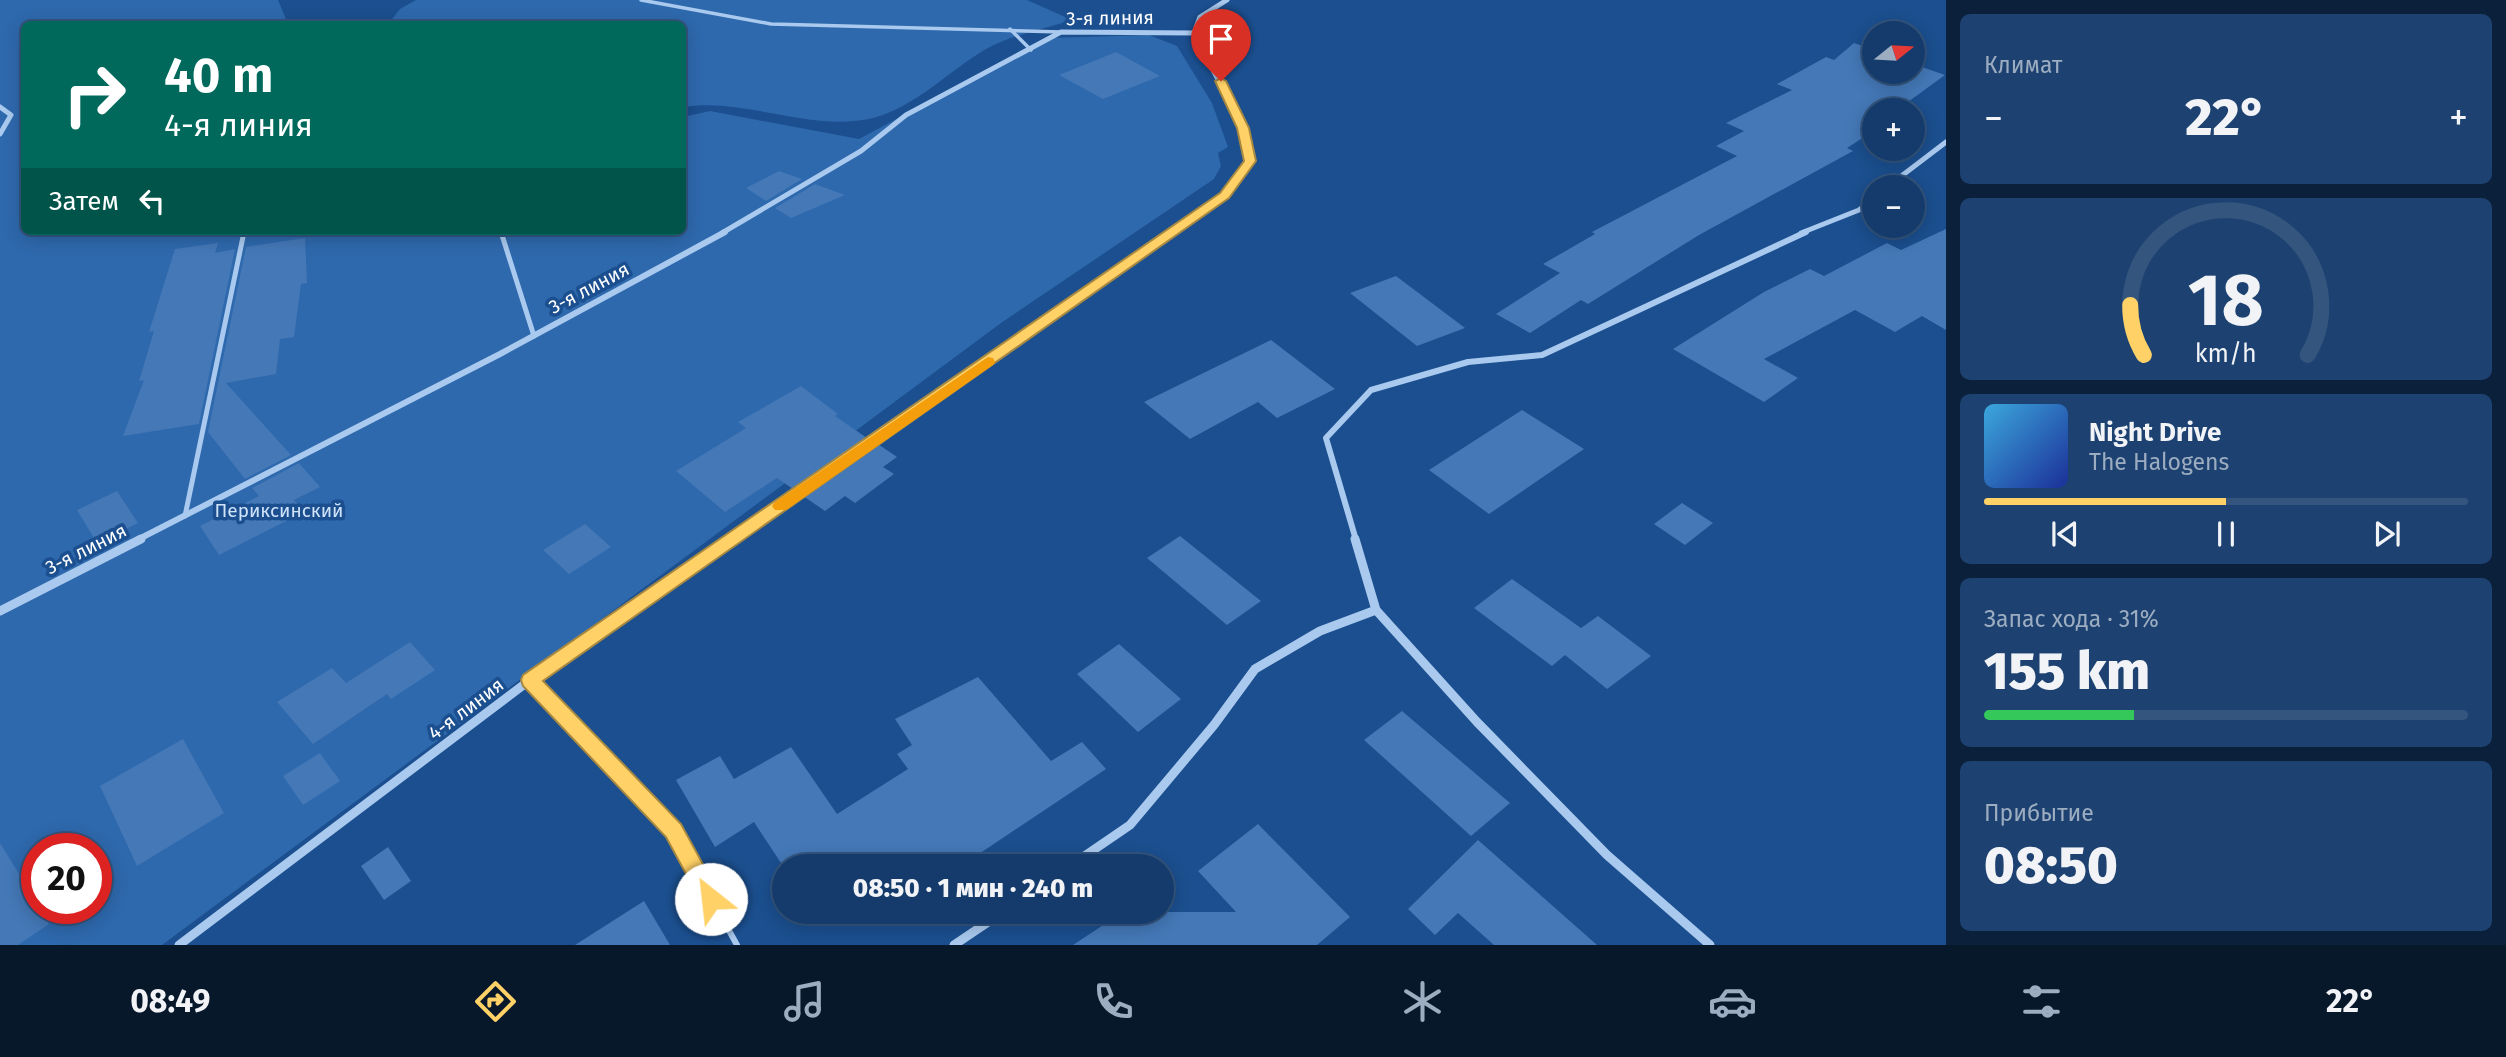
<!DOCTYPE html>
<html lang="ru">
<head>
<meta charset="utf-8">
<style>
	:root { --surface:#143b6b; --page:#1d4271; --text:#f1f3f6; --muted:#9dadc1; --line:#33557e; --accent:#ffd166 }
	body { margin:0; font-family:"Fira Sans",sans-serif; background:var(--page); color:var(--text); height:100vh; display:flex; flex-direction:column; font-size:26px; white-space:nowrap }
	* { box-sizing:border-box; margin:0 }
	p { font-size:23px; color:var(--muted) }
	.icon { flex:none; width:38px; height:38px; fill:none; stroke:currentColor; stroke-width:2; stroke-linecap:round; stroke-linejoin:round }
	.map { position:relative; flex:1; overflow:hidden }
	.side { display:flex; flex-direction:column; gap:14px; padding:14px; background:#0b203b; width:560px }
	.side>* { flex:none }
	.top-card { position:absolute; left:21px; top:21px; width:665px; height:214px; border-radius:10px; box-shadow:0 4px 18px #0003,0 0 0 2px var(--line); background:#00695c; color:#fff; overflow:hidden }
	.needle { width:46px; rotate:72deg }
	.fabs { position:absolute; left:1862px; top:21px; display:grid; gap:14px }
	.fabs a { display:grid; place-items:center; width:63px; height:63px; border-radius:50%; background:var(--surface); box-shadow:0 4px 18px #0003,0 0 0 2px var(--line); font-size:35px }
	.speed { position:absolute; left:21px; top:833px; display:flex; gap:14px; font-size:35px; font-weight:700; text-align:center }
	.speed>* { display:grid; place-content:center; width:91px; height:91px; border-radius:50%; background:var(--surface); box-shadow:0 4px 18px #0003,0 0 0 2px var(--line); line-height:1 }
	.speed .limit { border:10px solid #d22; background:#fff; color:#111 }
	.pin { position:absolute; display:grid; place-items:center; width:60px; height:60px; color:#fff; margin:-72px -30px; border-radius:50% 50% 50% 0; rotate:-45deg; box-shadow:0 0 7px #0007 }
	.pin .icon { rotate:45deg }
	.me { position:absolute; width:77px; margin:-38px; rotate:331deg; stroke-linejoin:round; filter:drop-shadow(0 0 5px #0008) }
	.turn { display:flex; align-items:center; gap:24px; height:147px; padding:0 28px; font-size:32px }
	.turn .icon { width:91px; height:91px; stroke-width:2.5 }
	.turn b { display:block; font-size:49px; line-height:60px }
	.then { display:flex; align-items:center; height:66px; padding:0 28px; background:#0003; gap:14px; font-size:26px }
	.big { font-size:52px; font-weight:800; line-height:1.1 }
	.side .tile { flex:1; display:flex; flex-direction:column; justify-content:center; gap:10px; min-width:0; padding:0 24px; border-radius:10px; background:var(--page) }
	.side .dial { align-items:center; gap:0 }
	.dial svg { height:182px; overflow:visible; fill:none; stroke:var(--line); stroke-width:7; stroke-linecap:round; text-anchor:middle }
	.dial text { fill:var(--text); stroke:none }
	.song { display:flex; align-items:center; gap:21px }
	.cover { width:84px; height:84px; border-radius:10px; background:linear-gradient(135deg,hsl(200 70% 55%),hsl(230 70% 35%)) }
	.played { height:7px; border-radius:4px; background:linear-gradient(90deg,var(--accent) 50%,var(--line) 50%) }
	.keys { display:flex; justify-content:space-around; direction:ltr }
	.heat { display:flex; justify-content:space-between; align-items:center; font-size:38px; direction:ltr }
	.charge { height:10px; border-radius:5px; background:linear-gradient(90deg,#34c759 31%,var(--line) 0) }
	.trip { position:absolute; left:772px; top:854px; width:402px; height:70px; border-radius:35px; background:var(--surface); box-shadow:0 4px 18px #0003,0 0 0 2px var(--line); font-weight:800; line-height:70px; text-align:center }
	.menu { display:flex; height:112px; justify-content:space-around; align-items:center; background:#08182b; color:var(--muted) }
	.menu .icon { width:49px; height:49px }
	.menu .active { color:var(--accent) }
	.menu b { font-size:32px; color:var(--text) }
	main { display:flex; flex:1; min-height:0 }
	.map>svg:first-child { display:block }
</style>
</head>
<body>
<main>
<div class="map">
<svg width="1946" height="945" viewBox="0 0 1946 945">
	<rect width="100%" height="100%" fill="#1b4f8f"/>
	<g fill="#2e69ad" fill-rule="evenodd">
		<path d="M0 0H278L288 24H24V231H682L683 117 710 111 859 139 1048 38 1149 35 1177 46 1212 103 1228 147 1218 153 1221 166 1214 179 1001 323 162 945H0ZM37 849H96V908H37Z"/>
		<path d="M416 0H1027L1072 20C1045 29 1011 35 986 49 949 71 915 107 873 118 810 133 745 97 683 107L682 24H388L400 9Z"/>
	</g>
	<g fill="#4478b7">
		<polygon points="1854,43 1874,50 1874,72 1913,72 1913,64 1945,75 1897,110 1874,110 1874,127 1869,131 1872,132 1847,148 1853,151 1699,235 1588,304 1581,300 1530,333 1496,314 1560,273 1543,264 1595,234 1592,232 1737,156 1716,146 1744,131 1726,123 1792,90 1777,84 1826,57 1834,60"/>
		<polygon points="1116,52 1160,76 1103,99 1059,75"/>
		<polygon points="779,171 802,179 766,201 746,188"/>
		<polygon points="815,184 845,195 791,218 775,208"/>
		<polygon points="1946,229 1946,330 1922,316 1895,332 1855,310 1764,359 1798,378 1764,402 1673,349 1764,292 1810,269 1824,276 1887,243 1901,250"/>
		<polygon points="305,238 307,283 301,284 294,337 280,339 276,374 226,383 291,455 245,479 208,432 246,247"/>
		<polygon points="218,243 215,253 235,249 199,424 123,436 144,380 139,381 154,331 149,332 175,249"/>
		<polygon points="1396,276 1465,328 1417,346 1350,293"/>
		<polygon points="1271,340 1335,389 1277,418 1258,402 1190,439 1144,402"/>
		<polygon points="801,386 838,414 835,416 867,438 793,489 777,478 725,512 676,471 746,428 738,422"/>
		<polygon points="1522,410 1584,449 1489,514 1429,470"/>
		<polygon points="878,444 897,457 883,467 894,474 855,503 845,496 825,511 803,496"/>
		<polygon points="299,463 320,487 294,500 304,512 219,555 200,526 259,496 252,488"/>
		<polygon points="117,491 138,523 97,543 77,510"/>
		<polygon points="1682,503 1713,523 1685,545 1654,524"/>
		<polygon points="585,524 611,547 569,574 543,550"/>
		<polygon points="1180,536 1261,601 1227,625 1147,558"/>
		<polygon points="1512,579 1581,628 1598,616 1651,656 1607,689 1565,655 1552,666 1474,608"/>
		<polygon points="410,642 435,670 391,699 387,694 313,744 277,702 332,668 346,683"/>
		<polygon points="1119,644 1181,699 1138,732 1077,674"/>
		<polygon points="978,677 1051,761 1082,742 1106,769 961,866 783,866 754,822 715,847 676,780 720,756 734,779 791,747 837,814 908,769 897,754 912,745 895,719"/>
		<polygon points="1402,711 1510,803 1471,836 1364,740"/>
		<polygon points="183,739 224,813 137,866 100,786"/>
		<polygon points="320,753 340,781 303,805 283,776"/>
		<polygon points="1258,824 1350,917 1317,945 1073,945 1123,912 1236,912 1198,871"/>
		<polygon points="1478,840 1597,945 1494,945 1458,913 1435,935 1408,909"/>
		<polygon points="0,843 37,903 37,908 40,908 49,924 18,945 0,945"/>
		<polygon points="388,847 411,881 384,900 361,866"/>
		<polygon points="644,901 670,945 575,945"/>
	</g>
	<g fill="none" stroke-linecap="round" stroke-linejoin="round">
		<g stroke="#a9c9ee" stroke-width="3.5">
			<polyline points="641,0 771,24 1061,32"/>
			<polyline points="1010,29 1031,50"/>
		</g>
		<g stroke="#a9c9ee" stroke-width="5">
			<polyline points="501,232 534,336"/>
			<polyline points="185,516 244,232"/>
		</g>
		<polyline stroke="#a9c9ee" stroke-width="6" points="530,680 674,831 737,945"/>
		<g stroke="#a9c9ee" stroke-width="5">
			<polyline points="0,107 11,115 0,134"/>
			<polyline points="1887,187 1946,142"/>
			<polyline points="722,233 861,151 906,115 1061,32 1194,33"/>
			<polyline points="1170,233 1224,196 1250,161 1243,128 1194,33 1200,17 1227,0"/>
			<polyline points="1801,233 1859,210 1874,198"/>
		</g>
		<g stroke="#a9c9ee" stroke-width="6">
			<polyline points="137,540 500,354 725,232"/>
			<polyline points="730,540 1173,232"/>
			<polyline points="1356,540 1326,438 1371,390 1468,362 1542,355 1806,232"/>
		</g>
		<g stroke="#a9c9ee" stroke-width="9">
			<polyline points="1376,610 1477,722 1607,855 1710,945"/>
			<polyline points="0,611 141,539"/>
			<polyline points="1070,866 1130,825 1214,725 1255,669 1320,631 1376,610 1355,539"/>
			<polyline points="179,945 530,680 733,539"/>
			<polyline points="954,945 1003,912"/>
		</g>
	</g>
	<polygon fill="#ffd166" stroke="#a68842" stroke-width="2" points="1221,78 1226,81 1249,128 1256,161 1229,198 543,681 681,824 722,899 719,907 711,910 704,907 666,837 523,686 521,680 523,675 1220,193 1244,161 1237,128 1215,81"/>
	<polygon fill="#f59e0b" points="988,357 993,358 995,362 993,365 786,510 775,510 772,506 775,502"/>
	<g text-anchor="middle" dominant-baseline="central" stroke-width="7" stroke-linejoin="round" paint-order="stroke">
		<g font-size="19" fill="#fff" stroke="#1b4f8f">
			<text transform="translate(1110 18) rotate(-1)">3-я линия</text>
			<text transform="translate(589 288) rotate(-28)">3-я линия</text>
			<text transform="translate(86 549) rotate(-27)">3-я линия</text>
			<text transform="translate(466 709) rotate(-37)">4-я линия</text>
		</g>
		<g font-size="19" fill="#cfe3fa" stroke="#1b4f8f">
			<text x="279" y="510">Периксинский</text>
		</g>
	</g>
</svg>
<div class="fabs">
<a><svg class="needle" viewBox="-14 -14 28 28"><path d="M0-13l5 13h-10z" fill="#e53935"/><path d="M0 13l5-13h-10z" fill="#9dadc1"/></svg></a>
<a>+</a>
<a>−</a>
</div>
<div class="speed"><div class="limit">20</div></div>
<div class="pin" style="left:1221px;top:81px;background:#d93025"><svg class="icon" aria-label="arrive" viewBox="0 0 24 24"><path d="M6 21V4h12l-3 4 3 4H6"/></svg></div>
<svg class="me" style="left:711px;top:899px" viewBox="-20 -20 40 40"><circle r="19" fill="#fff"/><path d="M0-13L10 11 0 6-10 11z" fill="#ffd166"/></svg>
<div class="trip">08:50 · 1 мин · 240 m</div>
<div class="top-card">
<div class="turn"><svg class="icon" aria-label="right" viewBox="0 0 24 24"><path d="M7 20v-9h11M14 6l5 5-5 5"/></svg><div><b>40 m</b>4-я линия</div></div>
<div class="then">Затем<svg class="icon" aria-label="left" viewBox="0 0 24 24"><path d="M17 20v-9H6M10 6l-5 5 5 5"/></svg></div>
</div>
</div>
<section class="side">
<div class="tile"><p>Климат</p>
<div class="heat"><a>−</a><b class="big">22°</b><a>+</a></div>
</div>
<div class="tile dial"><svg viewBox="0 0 100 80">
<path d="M14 69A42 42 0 1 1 86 69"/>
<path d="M14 69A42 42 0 0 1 8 47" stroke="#ffd166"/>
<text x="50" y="56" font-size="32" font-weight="700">18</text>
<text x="50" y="72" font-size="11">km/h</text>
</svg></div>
<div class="tile">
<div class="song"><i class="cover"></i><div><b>Night Drive</b><p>The Halogens</p></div></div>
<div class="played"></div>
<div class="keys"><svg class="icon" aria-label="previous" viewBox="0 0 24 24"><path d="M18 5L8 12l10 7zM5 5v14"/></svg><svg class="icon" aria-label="pause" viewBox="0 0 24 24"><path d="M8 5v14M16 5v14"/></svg><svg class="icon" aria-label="next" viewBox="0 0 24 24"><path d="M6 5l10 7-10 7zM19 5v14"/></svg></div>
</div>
<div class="tile"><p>Запас хода · 31%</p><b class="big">155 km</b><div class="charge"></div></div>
<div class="tile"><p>Прибытие</p><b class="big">08:50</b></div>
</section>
</main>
<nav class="menu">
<b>08:49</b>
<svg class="icon active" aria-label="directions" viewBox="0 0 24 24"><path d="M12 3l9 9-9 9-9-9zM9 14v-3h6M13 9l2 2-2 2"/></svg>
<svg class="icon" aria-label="music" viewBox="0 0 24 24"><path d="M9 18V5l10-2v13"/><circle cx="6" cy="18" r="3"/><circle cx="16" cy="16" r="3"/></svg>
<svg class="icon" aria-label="phone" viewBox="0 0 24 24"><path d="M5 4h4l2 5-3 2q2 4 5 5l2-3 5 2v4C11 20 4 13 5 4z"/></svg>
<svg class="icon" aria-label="climate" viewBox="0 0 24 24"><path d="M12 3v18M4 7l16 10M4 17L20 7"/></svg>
<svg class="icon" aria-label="car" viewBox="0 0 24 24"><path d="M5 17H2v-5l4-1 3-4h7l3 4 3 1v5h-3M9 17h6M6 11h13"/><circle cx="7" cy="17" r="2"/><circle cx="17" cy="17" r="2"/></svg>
<svg class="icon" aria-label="filters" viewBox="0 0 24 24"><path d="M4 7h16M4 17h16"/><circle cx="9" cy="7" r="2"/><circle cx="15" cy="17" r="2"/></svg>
<b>22°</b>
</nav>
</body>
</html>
